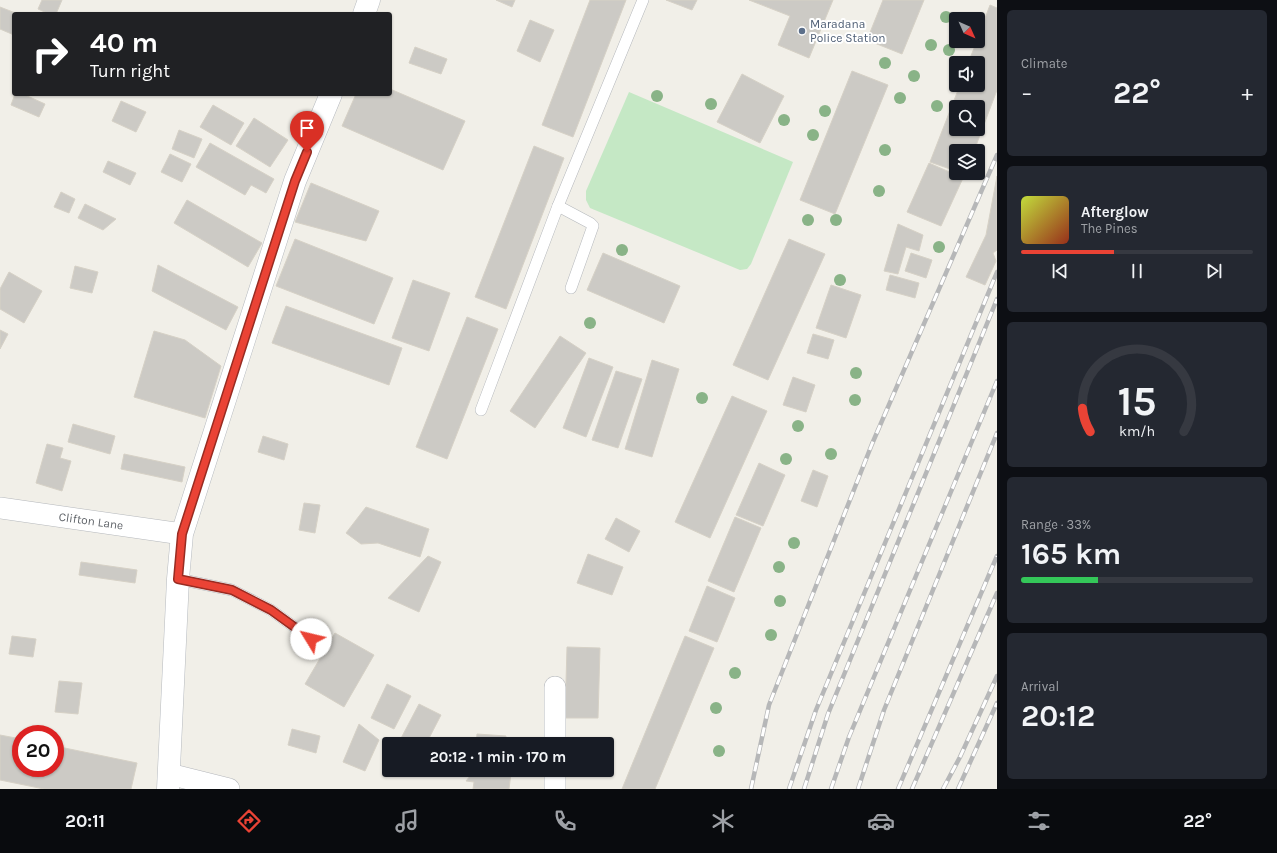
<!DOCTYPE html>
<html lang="en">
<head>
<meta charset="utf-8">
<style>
	:root { --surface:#171b24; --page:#242831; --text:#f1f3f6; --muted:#9ea1a6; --line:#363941; --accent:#ea4335 }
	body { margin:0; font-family:Karla,sans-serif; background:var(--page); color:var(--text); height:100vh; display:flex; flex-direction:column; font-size:15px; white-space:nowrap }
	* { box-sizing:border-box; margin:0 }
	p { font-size:13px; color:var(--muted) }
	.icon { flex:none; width:22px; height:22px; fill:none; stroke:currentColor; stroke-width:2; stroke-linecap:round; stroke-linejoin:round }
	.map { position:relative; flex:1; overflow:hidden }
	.drawer { display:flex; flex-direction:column; gap:10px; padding:10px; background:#0d0f14; width:280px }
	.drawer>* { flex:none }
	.guide { position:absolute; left:12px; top:12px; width:380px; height:84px; border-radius:4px; box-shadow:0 1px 3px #0004; background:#202124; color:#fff; overflow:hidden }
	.needle { width:26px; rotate:135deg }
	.tools { position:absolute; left:949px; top:12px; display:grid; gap:8px }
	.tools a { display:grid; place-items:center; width:36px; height:36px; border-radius:4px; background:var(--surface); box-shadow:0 1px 3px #0004; font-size:20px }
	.speed { position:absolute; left:12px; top:725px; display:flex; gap:8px; font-size:20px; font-weight:700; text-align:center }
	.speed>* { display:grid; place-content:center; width:52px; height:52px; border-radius:50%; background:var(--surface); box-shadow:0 1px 3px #0004; line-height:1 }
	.speed .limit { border:6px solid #d22; background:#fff; color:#111 }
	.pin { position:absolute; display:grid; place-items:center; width:34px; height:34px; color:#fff; margin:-41px -17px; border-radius:50% 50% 50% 0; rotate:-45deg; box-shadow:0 0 4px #0007 }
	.pin .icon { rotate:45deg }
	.me { position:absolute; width:44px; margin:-22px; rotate:306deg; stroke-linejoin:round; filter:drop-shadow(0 0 3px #0008) }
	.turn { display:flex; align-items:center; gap:14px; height:84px; padding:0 12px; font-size:18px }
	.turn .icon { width:52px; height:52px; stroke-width:2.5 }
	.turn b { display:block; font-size:28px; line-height:34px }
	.big { font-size:30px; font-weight:700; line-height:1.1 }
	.drawer .card { flex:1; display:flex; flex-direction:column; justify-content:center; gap:6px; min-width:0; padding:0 14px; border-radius:6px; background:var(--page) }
	.drawer .dial { align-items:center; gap:0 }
	.dial svg { height:104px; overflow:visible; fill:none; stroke:var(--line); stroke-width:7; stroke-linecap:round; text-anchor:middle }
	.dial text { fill:var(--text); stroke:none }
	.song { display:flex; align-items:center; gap:12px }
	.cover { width:48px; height:48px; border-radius:6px; background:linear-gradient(135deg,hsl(70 70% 55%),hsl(10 70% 35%)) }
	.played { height:4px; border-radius:2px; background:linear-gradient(90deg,var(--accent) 40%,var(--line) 40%) }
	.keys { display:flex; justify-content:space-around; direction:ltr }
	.heat { display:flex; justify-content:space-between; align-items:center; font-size:22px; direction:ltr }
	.charge { height:6px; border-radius:3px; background:linear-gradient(90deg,#34c759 33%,var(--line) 0) }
	.trip { position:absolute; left:382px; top:737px; width:232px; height:40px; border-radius:4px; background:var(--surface); box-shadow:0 1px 3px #0004; font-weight:700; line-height:40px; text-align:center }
	.menu { display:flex; height:64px; justify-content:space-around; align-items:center; background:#090b0e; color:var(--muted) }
	.menu .icon { width:28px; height:28px }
	.menu .selected { color:var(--accent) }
	.menu b { font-size:18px; color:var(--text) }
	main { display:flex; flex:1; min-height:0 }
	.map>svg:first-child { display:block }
</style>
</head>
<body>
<main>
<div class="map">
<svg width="997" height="789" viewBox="0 0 997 789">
	<rect width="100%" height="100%" fill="#f1efe8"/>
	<polygon fill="#c5e8c5" points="629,92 793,162 751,264 747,269 740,270 590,208 586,200 586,191"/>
	<g fill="#cccac5" stroke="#d6d1c6" fill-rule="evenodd">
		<polygon points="42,0 62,0 56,14 49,14 38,9"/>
		<polygon points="496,0 515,0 512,7"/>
		<polygon points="590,0 626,0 573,137 542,125"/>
		<polygon points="666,0 697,0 692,10"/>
		<polygon points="749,0 833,0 809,58 778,45 790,16"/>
		<polygon points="883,0 924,0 902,54 867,40"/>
		<path d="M990 5 997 8V90L974 151H956V171L930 162 960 85H978V63H968L977 41H978V37ZM956 107H978V129H956Z"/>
		<polygon points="0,7 18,14 14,14 14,35 0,29"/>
		<polygon points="530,20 554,30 540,62 517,51"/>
		<polygon points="415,47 447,59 441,74 409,63"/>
		<polygon points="852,71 888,85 835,214 800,200"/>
		<polygon points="742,74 784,96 760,143 717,122"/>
		<polygon points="390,89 465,121 443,170 342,126 356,94 390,94"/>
		<polygon points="15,94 23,94 45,104 39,117 11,105"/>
		<polygon points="121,101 146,112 136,132 112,121"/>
		<polygon points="213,105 244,123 231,145 200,127"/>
		<polygon points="254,118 288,140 270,167 236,146"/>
		<polygon points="179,130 202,139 194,158 172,149"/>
		<polygon points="210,143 274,179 266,193 251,185 245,195 196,167"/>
		<polygon points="534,146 564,158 506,309 475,297"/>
		<polygon points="170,154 191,164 182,182 161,172"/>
		<polygon points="108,161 136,173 130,185 103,172"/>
		<polygon points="929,163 963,178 941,226 907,212"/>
		<polygon points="997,176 997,250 993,253 996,261 985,285 966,277 986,235"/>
		<polygon points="311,183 379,211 366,241 295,222"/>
		<polygon points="61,192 75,199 69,213 54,207"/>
		<polygon points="187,200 262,243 248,267 174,223"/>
		<polygon points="85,204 116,219 103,230 78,218"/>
		<polygon points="898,224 923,235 919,251 906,247 898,274 884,271"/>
		<polygon points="295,239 393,278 374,324 276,286"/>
		<polygon points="789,239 825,254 768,380 733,365"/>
		<polygon points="603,253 680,286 664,323 587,290"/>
		<polygon points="911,253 932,260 926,278 905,271"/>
		<polygon points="158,265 238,307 226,330 152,291"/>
		<polygon points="75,266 98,272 92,293 70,288"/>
		<polygon points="9,272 42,291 24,323 0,309 0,289"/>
		<polygon points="890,275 919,283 915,298 886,290"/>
		<polygon points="413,280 450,293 429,351 392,338"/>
		<polygon points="831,285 861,295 846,338 816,328"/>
		<polygon points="286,306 402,348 389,385 272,343"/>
		<polygon points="467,317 498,329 447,459 416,447"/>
		<polygon points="0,330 8,334 0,349"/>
		<polygon points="154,331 185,340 221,366 205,418 134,397"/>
		<polygon points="813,334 834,340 828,359 807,353"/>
		<polygon points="560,336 586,353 535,428 510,411"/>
		<polygon points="589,358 613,367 586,437 563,428"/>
		<polygon points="652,360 679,369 652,457 625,449"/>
		<polygon points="616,371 642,379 618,448 592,440"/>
		<polygon points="793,377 815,385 806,412 783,405"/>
		<polygon points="732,396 767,411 710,538 675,522"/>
		<polygon points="73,424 115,436 110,454 68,442"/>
		<polygon points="263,436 288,444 284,460 258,452"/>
		<polygon points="47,444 63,448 60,458 71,461 62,491 36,483"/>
		<polygon points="124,454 185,467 182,482 121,469"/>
		<polygon points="759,463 785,475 763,526 736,515"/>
		<polygon points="813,470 828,476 817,507 801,501"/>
		<polygon points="304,503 320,505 315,533 299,530"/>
		<polygon points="366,507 429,529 420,557 378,543 361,544 346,533"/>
		<polygon points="735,517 761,528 734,592 708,581"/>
		<polygon points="616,518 640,531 629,552 605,539"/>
		<polygon points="588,554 623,567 612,595 577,583"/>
		<polygon points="428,556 441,562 419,612 388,598"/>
		<polygon points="81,562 137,570 135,583 79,575"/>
		<polygon points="707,586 735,598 717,642 689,631"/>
		<polygon points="335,633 374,655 344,707 305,684"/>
		<polygon points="12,636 36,639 33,657 9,654"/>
		<polygon points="685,636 714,648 655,789 622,789"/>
		<polygon points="567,647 600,648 598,718 565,718"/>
		<polygon points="59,681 82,683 78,714 55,712"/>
		<polygon points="387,684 411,696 394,729 371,718"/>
		<polygon points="419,704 441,715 426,744 398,744"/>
		<polygon points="359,724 379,740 365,771 343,762"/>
		<polygon points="292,729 320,736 316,753 288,745"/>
		<polygon points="477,734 506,736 505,744 476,744"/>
		<polygon points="0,735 21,739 21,768 55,768 55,746 137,763 131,789 44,789 0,780"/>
		<polygon points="475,770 511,773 509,789 473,789 474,782 466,781"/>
	</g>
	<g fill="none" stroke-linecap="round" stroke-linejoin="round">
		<defs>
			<g id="service">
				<polyline points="558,206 590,223 593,226 571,288"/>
				<polyline points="481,410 558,206 643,0"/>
				<polyline points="178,579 232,590 271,610 311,639"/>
			</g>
			<g id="minor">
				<polyline points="0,508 182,534"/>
				<polyline points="555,744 555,687"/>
				<polyline points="169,774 229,789"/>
				<polyline points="555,789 555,770"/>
			</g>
			<g id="secondary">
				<polyline points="364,14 369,0"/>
				<polyline points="168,789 178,579 182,534 295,181 331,94"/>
			</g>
		</defs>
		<use href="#service" stroke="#b5b8bc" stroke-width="12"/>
		<use href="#minor" stroke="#b5b8bc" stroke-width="22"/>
		<use href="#secondary" stroke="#b6babf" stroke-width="23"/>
		<use href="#service" stroke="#fff" stroke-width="11"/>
		<use href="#minor" stroke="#fff" stroke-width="21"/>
		<use href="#secondary" stroke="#fff" stroke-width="22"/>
		<defs>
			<g id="rail">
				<polyline points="751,789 769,705 872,444 997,155"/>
				<polyline points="789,789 816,710 997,272"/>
				<polyline points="804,789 828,714 997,299"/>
				<polyline points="831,789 849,737 997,381"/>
				<polyline points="858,789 884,710 997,433"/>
				<polyline points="898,789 997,556"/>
				<polyline points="912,789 997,593"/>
				<polyline points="943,789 960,757 997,676"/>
				<polyline points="958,789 997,703"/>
			</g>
		</defs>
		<use href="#rail" stroke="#b6b7b8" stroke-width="4.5"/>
		<use href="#rail" stroke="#fff" stroke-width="3" stroke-dasharray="9" stroke-linecap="butt"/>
	</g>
	<g fill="#89b387">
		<circle cx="946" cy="17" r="6"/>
		<circle cx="931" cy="45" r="6"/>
		<circle cx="949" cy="50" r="6"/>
		<circle cx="885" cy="63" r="6"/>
		<circle cx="914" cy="76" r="6"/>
		<circle cx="657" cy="96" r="6"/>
		<circle cx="900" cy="98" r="6"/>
		<circle cx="711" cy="104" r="6"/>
		<circle cx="937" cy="106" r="6"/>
		<circle cx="825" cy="111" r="6"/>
		<circle cx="784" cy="120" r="6"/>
		<circle cx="813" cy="135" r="6"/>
		<circle cx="885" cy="150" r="6"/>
		<circle cx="879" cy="191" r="6"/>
		<circle cx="808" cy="220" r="6"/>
		<circle cx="836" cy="220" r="6"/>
		<circle cx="939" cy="247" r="6"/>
		<circle cx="622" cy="250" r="6"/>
		<circle cx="840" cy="280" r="6"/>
		<circle cx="590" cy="323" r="6"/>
		<circle cx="856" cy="373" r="6"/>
		<circle cx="702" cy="398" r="6"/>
		<circle cx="855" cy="400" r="6"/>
		<circle cx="798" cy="426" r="6"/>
		<circle cx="831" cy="454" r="6"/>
		<circle cx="786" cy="459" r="6"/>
		<circle cx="794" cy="543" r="6"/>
		<circle cx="779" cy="567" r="6"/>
		<circle cx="780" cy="601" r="6"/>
		<circle cx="771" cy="635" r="6"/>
		<circle cx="735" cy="673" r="6"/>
		<circle cx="716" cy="708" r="6"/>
		<circle cx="719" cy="751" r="6"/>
	</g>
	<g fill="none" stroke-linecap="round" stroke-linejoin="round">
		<defs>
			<polyline id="route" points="307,152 295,181 182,534 178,579 232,590 271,610 311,639"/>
		</defs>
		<use href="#route" stroke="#982c22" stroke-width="10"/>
		<use href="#route" stroke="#ea4335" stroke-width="7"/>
	</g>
	<circle fill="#5c6f8a" stroke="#fff" stroke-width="1.5" cx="802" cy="31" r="4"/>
	<g text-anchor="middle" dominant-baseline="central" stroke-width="4" stroke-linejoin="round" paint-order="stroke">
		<g font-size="12" fill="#4e5e75" stroke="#fff" text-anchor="start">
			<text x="810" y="24">Maradana<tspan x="810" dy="14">Police Station</tspan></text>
		</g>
		<g font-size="12" fill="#5f6368" stroke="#fff">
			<text transform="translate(91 521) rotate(8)">Clifton Lane</text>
		</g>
	</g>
</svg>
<div class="tools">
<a><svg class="needle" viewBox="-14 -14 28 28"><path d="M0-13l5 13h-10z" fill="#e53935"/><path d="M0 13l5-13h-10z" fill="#9ea1a6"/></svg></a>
<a><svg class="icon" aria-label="sound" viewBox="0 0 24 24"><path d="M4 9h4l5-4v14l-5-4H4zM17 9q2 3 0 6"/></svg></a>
<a><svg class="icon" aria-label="search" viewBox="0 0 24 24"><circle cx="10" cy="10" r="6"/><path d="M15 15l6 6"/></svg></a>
<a><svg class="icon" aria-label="layers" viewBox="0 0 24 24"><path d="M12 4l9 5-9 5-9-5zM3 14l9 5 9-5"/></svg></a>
</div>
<div class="speed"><div class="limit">20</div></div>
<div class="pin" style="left:307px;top:152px;background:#d93025"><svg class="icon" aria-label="arrive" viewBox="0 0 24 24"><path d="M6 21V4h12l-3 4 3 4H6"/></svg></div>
<svg class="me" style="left:311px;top:639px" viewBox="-20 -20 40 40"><circle r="19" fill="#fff"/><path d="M0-13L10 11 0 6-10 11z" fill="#ea4335"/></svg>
<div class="trip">20:12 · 1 min · 170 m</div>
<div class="guide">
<div class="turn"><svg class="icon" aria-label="right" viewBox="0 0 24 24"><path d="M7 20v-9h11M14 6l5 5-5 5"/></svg><div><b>40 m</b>Turn right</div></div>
</div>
</div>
<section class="drawer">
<div class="card"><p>Climate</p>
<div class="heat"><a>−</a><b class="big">22°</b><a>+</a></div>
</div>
<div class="card">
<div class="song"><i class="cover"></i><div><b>Afterglow</b><p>The Pines</p></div></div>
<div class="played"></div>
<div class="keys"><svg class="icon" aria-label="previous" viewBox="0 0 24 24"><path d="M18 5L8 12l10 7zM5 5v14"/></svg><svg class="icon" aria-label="pause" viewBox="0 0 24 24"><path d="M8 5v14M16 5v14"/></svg><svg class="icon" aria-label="next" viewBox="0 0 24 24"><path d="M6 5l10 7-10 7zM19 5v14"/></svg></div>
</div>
<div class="card dial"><svg viewBox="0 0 100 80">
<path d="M14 69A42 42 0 1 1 86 69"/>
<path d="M14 69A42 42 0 0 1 8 51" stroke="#ea4335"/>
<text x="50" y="56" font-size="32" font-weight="700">15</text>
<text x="50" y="72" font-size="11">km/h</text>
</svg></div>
<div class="card"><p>Range · 33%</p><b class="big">165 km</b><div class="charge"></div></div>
<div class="card"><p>Arrival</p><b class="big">20:12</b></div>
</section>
</main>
<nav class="menu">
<b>20:11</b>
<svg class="icon selected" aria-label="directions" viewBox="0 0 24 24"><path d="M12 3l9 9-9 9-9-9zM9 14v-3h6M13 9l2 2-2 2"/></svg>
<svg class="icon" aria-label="music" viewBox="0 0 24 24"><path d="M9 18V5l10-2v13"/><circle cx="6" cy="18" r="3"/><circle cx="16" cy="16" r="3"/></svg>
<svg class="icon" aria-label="phone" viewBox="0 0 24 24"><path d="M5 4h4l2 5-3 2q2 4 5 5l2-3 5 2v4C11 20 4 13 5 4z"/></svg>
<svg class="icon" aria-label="climate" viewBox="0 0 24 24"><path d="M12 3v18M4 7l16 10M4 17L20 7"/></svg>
<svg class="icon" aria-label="car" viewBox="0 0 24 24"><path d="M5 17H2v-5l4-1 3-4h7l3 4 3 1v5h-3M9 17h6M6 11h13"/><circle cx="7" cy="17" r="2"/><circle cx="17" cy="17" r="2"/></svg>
<svg class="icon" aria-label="filters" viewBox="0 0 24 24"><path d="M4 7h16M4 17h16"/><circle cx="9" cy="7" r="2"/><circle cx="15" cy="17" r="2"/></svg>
<b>22°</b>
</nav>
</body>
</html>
